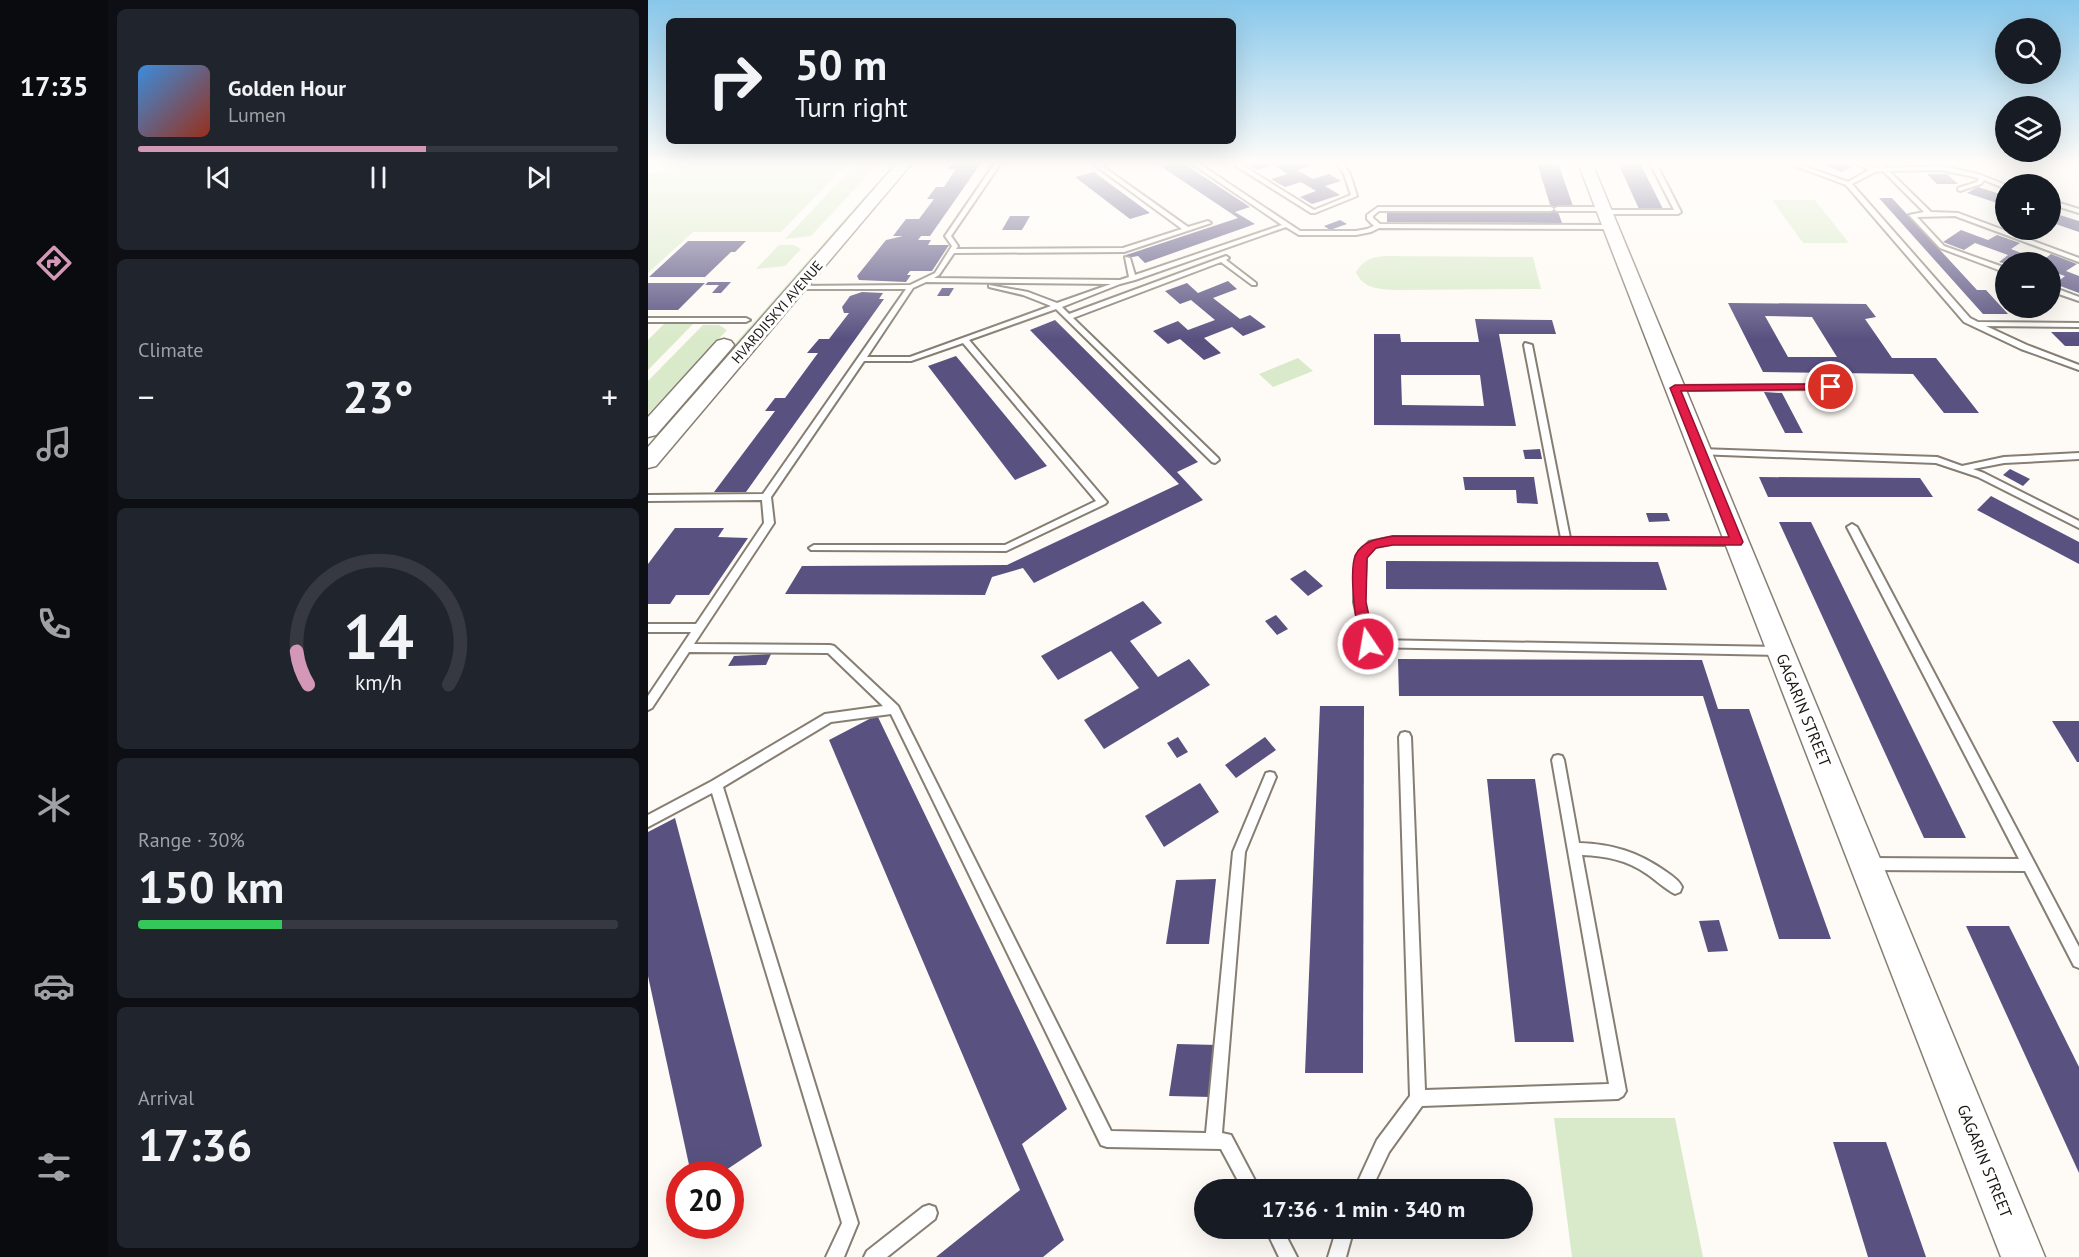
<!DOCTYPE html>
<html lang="en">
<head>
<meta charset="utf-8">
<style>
	:root { --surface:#171b24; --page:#20242c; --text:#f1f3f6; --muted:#9ea1a6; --line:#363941; --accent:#d398b8 }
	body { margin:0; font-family:"PT Sans",sans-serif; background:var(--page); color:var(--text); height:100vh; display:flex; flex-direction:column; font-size:22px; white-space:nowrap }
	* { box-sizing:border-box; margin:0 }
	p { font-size:20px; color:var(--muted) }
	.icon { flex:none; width:33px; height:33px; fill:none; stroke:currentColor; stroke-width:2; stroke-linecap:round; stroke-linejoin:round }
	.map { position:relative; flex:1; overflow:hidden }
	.side { display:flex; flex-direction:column; gap:9px; padding:9px; background:#0d0f14; width:540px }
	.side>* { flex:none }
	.hud { position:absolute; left:18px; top:18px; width:570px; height:126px; border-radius:9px; box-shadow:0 6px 24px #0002; background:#171b24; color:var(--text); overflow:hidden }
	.buttons { position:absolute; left:1347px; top:18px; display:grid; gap:12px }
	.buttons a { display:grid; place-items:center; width:66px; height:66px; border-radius:50%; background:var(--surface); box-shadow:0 6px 24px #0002; font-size:30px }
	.speed { position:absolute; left:18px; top:1161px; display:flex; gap:12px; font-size:30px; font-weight:700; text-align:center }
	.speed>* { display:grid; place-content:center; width:78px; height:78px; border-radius:50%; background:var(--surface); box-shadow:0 6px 24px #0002; line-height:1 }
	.speed .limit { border:9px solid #d22; background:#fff; color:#111 }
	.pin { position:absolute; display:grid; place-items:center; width:51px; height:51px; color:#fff; margin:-26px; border:3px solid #fff; border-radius:50%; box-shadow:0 2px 6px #0007 }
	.me { position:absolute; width:66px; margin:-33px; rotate:348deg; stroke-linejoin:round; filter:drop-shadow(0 0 4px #0008) }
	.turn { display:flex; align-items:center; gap:21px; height:126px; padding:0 30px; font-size:27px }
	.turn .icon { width:78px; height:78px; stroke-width:2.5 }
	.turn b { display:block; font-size:42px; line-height:51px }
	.big { font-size:45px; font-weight:700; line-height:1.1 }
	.side .tile { flex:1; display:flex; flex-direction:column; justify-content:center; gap:9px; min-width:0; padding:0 21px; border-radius:9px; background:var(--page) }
	.side .dial { align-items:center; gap:0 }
	.dial svg { height:156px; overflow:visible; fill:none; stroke:var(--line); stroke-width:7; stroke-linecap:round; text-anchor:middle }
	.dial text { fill:var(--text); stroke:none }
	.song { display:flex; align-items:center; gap:18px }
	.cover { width:72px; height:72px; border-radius:9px; background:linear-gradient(135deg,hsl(210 70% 55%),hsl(10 70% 35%)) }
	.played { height:6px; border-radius:3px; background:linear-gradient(90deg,var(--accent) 60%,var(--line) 60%) }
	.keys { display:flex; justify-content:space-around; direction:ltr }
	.heat { display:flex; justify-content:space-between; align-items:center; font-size:33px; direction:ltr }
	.charge { height:9px; border-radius:4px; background:linear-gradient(90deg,#34c759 30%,var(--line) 0) }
	.trip { position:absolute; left:546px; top:1179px; width:339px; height:60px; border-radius:30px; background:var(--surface); box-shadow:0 6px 24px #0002; font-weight:700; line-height:60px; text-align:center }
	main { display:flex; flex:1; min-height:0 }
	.dock { display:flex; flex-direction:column; width:108px; justify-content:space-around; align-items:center; background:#090b0e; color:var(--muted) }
	.dock .icon { width:42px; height:42px }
	.dock .selected { color:var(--accent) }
	.dock b { font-size:27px; color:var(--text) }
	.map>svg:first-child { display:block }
</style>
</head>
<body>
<main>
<nav class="dock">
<b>17:35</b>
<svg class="icon selected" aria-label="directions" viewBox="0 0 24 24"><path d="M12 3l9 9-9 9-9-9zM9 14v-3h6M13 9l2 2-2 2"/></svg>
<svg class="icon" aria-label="music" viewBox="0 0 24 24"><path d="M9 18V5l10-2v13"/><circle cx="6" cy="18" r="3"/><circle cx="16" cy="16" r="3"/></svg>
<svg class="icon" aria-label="phone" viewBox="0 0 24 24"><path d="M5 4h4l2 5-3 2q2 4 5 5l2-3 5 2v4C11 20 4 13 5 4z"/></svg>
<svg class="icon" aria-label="climate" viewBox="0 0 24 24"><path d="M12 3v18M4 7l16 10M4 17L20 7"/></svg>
<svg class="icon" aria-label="car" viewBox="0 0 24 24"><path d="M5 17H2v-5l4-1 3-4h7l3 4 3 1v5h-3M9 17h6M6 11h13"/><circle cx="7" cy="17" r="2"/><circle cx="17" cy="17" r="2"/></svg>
<svg class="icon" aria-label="filters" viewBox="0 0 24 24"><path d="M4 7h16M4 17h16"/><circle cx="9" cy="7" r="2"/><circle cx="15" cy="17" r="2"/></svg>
</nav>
<section class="side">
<div class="tile">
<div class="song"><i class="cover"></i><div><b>Golden Hour</b><p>Lumen</p></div></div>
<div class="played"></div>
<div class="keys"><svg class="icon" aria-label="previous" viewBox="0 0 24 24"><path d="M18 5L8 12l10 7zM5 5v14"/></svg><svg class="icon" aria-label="pause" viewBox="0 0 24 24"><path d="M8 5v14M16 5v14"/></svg><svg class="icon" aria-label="next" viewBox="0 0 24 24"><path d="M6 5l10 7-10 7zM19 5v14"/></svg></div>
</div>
<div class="tile"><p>Climate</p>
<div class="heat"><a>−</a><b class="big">23°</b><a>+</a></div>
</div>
<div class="tile dial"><svg viewBox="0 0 100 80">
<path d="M14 69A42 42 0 1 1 86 69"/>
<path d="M14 69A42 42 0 0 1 8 52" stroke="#d398b8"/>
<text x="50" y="56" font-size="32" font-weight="700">14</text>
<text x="50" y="72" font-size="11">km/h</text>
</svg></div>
<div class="tile"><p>Range · 30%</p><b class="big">150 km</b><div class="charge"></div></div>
<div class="tile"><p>Arrival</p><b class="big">17:36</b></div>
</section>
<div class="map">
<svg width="1431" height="1257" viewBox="0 0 1431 1257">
	<rect width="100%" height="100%" fill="#fefaf5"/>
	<g fill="#d9eaca">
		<polygon points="24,163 200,163 133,232 45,232 0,273 0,173 12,173"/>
		<polygon points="209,163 231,163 163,236 137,239"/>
		<polygon points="246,163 252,163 78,364 69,364"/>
		<polygon points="1124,200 1167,200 1201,243 1155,243"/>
		<polygon points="131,245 146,245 153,249 137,266 108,269"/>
		<path d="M737 256 885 257 893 289 745 290C730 289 714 288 708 272 715 260 724 257 737 256Z"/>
		<polygon points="18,322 46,323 0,370 0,340"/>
		<polygon points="55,325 71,325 79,330 0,414 0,381"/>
		<polygon points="650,358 665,371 625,387 611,374"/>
		<polygon points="906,1118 1027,1118 1055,1257 924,1257"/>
	</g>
	<g fill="#595281" fill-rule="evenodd">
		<polygon points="305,163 333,163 282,236 273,236 270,240 283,240 280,245 301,245 284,271 262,271 259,275 263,275 258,282 211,280 209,276 238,240 255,236 245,236 258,219 271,219 286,199 279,199 288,187 296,187 308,169 300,169"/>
		<polygon points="508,163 535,163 602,207 587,212 607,224 497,263 490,256 479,258 478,255 590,218"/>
		<polygon points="597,163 663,163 666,165 649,170 665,179 681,174 693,181 677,186 692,195 664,204 652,197 668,191 653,182 637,187 623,179 640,174 625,165 609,170"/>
		<polygon points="889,163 910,163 925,206 908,206 914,223 739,222 739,211 904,211"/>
		<polygon points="970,163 992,163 1015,209 991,209"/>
		<polygon points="1172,163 1198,163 1205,166 1194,172"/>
		<polygon points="446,172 495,208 502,213 482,219 427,177"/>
		<polygon points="1279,174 1299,174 1310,184 1289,184"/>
		<polygon points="1330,187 1358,196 1358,206 1319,193"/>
		<polygon points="1231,198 1244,198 1329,290 1338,290 1360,314 1335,314"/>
		<polygon points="1402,212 1431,221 1431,232 1402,222"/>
		<polygon points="362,216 382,216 374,230 354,230"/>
		<polygon points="692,220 699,224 682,230 676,226"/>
		<polygon points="1313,230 1340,240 1349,235 1372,243 1363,249 1394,261 1403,254 1429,264 1418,271 1431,276 1431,293 1407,284 1417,276 1402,271 1402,262 1358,262 1358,264 1351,262 1360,255 1327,243 1316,250 1295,242"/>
		<polygon points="40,241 98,241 87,252 83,252 57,277 1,277"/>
		<polygon points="580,281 589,289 565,298 592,319 602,315 618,327 595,336 584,327 556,338 573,353 556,360 532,339 520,344 505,331 530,321 540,330 567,320 543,300 532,304 517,291 539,283 550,293"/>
		<polygon points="60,282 83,282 73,293 64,293 71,285 57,285"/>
		<polygon points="0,283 57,283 30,310 0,310"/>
		<polygon points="294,288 306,288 301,296 289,296"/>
		<polygon points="214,292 235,293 231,299 236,299 98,492 66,492 127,411 117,411 127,398 137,398 170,353 159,353 171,339 181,339 201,313 196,313 194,307 202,296"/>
		<path d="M1080 303 1218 304 1228 317 1217 319 1244 358H1288L1331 413H1296L1265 374 1115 372ZM1117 316 1164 317 1189 357H1140Z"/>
		<path d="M827 319 904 320 908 334H851L868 426 726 425V334H752L753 342H831ZM753 375H832L836 406 754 405Z"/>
		<polygon points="407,320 550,462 529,472 555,500 386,583 375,568 344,577 337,595 137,594 154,566 359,565 531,484 382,330"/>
		<polygon points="1403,332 1431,332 1431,346 1417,346"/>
		<polygon points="308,356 399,466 367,480 280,366"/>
		<polygon points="1116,392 1134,393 1155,433 1137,433"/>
		<polygon points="892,449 894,459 877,459 875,450"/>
		<polygon points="1362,469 1382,479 1375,486 1355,475"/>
		<polygon points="815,477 886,477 890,504 869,503 868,490 817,490"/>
		<polygon points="1111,477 1272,478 1285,497 1120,497"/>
		<polygon points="1343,496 1431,542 1431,564 1329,510"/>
		<polygon points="998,513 1019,513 1022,521 1001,522"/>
		<polygon points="1131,522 1163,522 1318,838 1276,838"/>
		<polygon points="27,528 76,528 70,537 100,538 61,595 28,595 22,604 0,604 0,564"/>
		<polygon points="738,561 1010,562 1019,590 738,589"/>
		<polygon points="657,570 675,586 660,596 642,579"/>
		<polygon points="495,601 514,623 482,641 510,677 541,659 562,685 456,749 436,720 491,688 463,651 410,680 393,656"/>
		<polygon points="628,615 640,629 629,635 617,621"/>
		<polygon points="123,654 118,665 80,666 86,656"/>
		<polygon points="750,659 1054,660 1070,709 1101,709 1183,939 1131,939 1055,696 751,696"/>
		<polygon points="672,706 716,706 715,1073 657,1073"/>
		<polygon points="229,715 419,1109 374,1144 416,1240 395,1257 288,1257 372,1190 181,740"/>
		<polygon points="1404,721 1431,721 1431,762 1429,762"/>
		<polygon points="530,737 540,752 529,758 519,743"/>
		<polygon points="617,737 628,750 588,778 577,765"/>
		<polygon points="839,779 887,779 926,1042 867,1042"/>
		<polygon points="552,783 571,812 516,847 497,816"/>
		<polygon points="27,818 114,1146 72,1174 43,1174 0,976 0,832"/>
		<polygon points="568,879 561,944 518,944 528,880"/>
		<polygon points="1071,920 1080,951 1060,952 1051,921"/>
		<polygon points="1318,926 1361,926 1431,1067 1431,1173"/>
		<polygon points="529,1044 569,1045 563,1097 521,1096"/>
		<polygon points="1185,1142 1238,1142 1278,1257 1220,1257"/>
	</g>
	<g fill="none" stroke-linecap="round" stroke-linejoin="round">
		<defs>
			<g id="lane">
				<path d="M347 163H353L303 236 310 246 308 249 475 248 534 229 448 166 449 163H460L454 166 540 227 560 221 563 223 476 252 306 253 291 275 286 278 472 280 481 277 477 257 482 258 487 275 634 225 543 163H550L652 231H708L719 229 726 226 719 219V215L730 207H903L906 209 909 207H955L957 208V210H1026L1002 163H1008L1033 212 1030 214H956L954 213V211H909L906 209 903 211H731L725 216V218L732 224 962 225 965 227 962 229 731 228 723 232 708 235H651L638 227 487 280 472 284 414 307 421 314 578 256 581 258 578 260 608 283V285H604L573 262 425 318 570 458 571 460 567 463 564 462 408 309 321 340 459 502 457 504 358 551 163 550 161 548 166 545H357L448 501 315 343 263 361H216L123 497 126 523 46 644 182 645 186 646 250 706 463 1131 558 1133 585 852 618 773 622 772 626 773 628 777 597 852 574 1133 583 1135 612 1190H595L573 1149 459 1147 453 1145 243 714 183 722 75 787 210 1223 196 1257H178L194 1223 64 793 0 827V815L64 781 177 714 235 706 180 653 41 652 4 708 0 710V696L43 632H0V624H48L116 523 114 500 0 501V495L115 494 258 289H151L149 288V286L262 285 287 273 304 246 297 236ZM278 282 463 284 409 303 380 292 341 285V287L375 295 403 306 262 357H219L265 288Z"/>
				<polygon points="589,163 597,163 594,165 666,210 703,195 696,174 689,163 695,163 702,174 709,196 667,213 663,213 588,166"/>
				<path d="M1139 163H1148L1200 182 1221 170 1206 163C1216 163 1223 168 1232 168L1227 163H1234L1238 168 1293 166 1330 174 1358 185V189L1336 180 1333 184 1312 191 1310 190V188L1329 182 1331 178 1293 170 1241 171 1283 212 1310 213 1431 258V262L1307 216 1269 217 1296 246 1358 268V273L1356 272 1292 248 1261 215 1276 212 1235 171 1227 172 1204 184 1322 318 1330 322 1431 323V327L1338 326 1379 345 1431 365V370L1373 349 1316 322 1198 185Z"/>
				<polygon points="1402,200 1431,209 1431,213 1402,204"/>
				<polygon points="1402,286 1431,297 1431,301 1402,291"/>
				<polygon points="0,318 98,318 102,320 98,322 0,322"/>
				<polygon points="877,343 884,345 922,538 1089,539 1094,542 1089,545 745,543 727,547 718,557 716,602 724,640 1132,647 1136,648 1137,651 1136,654 1132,655 716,647 706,602 708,556 721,542 745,537 913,538 876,345"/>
				<polygon points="1183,385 1187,387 1186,389 1027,390 1023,388 1027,386"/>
				<polygon points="1052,449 1289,457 1314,466 1356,457 1431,453 1431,459 1356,463 1325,469 1336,473 1431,521 1431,528 1330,477 1288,463 1049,454 1048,452"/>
				<polygon points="1204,524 1209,527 1431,947 1431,968 1426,966 1377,871 1221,870 1216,868 1215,864 1216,860 1221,858 1371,859 1199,527"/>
				<path d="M757 732 761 733 763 737 777 1090 961 1084 904 760 906 756 910 755 914 756 916 760 931 843C964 844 990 852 1017 871 1023 875 1031 880 1034 887L1032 892 1027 894C1017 889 1008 880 999 874 979 860 958 856 934 855L978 1091 975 1096 970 1099 774 1106 741 1152 723 1190H706L729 1140 762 1096 751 737 753 733Z"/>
				<polygon points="281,1205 287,1207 289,1213 287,1219 239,1257 216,1257 219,1251 275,1207"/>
				<polygon points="617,1228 634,1228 649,1257 631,1257"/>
				<polygon points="689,1228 706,1228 698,1257 680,1257"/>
			</g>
			<g id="secondary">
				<polygon points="249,163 264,163 8,466 0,468 0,447"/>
				<polygon points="930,163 944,163 1397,1257 1353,1257"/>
				<polygon points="76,339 83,341 86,345 83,349 8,435 0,437 0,417 69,341"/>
			</g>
		</defs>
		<use href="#lane" stroke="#867e72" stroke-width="4"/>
		<use href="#secondary" stroke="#867e72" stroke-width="3"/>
		<use href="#lane" fill="#fff" fill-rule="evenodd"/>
		<use href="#secondary" fill="#fff" fill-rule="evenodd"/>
	</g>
	<linearGradient id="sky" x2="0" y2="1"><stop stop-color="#88c7ea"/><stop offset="0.48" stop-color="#fffdfa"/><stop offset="1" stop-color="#fffdfa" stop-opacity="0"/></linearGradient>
	<rect width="1431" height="339" fill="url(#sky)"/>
	<path fill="#e11d48" stroke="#92132f" stroke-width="1.5" d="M1183 384 1186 385V389L1033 391 1095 542 1093 545H745L728 548 719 558 718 602 727 644 725 647H715C708 632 700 569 708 554 716 540 730 539 745 536L1081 537 1022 388 1027 385Z"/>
	<g text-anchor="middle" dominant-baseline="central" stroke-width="6" stroke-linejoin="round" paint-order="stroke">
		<g font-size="14" fill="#1a1612" stroke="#fff">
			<text transform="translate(129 312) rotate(-49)">HVARDIISKYI AVENUE</text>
		</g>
		<g font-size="16" fill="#1a1612" stroke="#fff">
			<text transform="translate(1156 710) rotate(68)">GAGARIN STREET</text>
			<text transform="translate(1337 1161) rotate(68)">GAGARIN STREET</text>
		</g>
	</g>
</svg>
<div class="buttons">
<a><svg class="icon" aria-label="search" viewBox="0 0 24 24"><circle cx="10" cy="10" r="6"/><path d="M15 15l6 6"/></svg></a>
<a><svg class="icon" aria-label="layers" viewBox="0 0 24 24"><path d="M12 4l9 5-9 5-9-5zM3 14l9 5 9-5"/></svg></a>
<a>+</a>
<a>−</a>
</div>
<div class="speed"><div class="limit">20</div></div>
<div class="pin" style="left:1183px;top:387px;background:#d93025"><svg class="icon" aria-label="arrive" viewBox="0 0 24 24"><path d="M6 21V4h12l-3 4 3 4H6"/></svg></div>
<svg class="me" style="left:720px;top:644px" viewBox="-20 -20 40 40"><circle r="17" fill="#e11d48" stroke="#fff" stroke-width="3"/><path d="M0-11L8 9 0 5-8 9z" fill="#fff"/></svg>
<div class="trip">17:36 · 1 min · 340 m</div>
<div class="hud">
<div class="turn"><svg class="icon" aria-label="right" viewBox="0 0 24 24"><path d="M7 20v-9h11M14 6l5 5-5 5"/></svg><div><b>50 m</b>Turn right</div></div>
</div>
</div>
</main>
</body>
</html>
